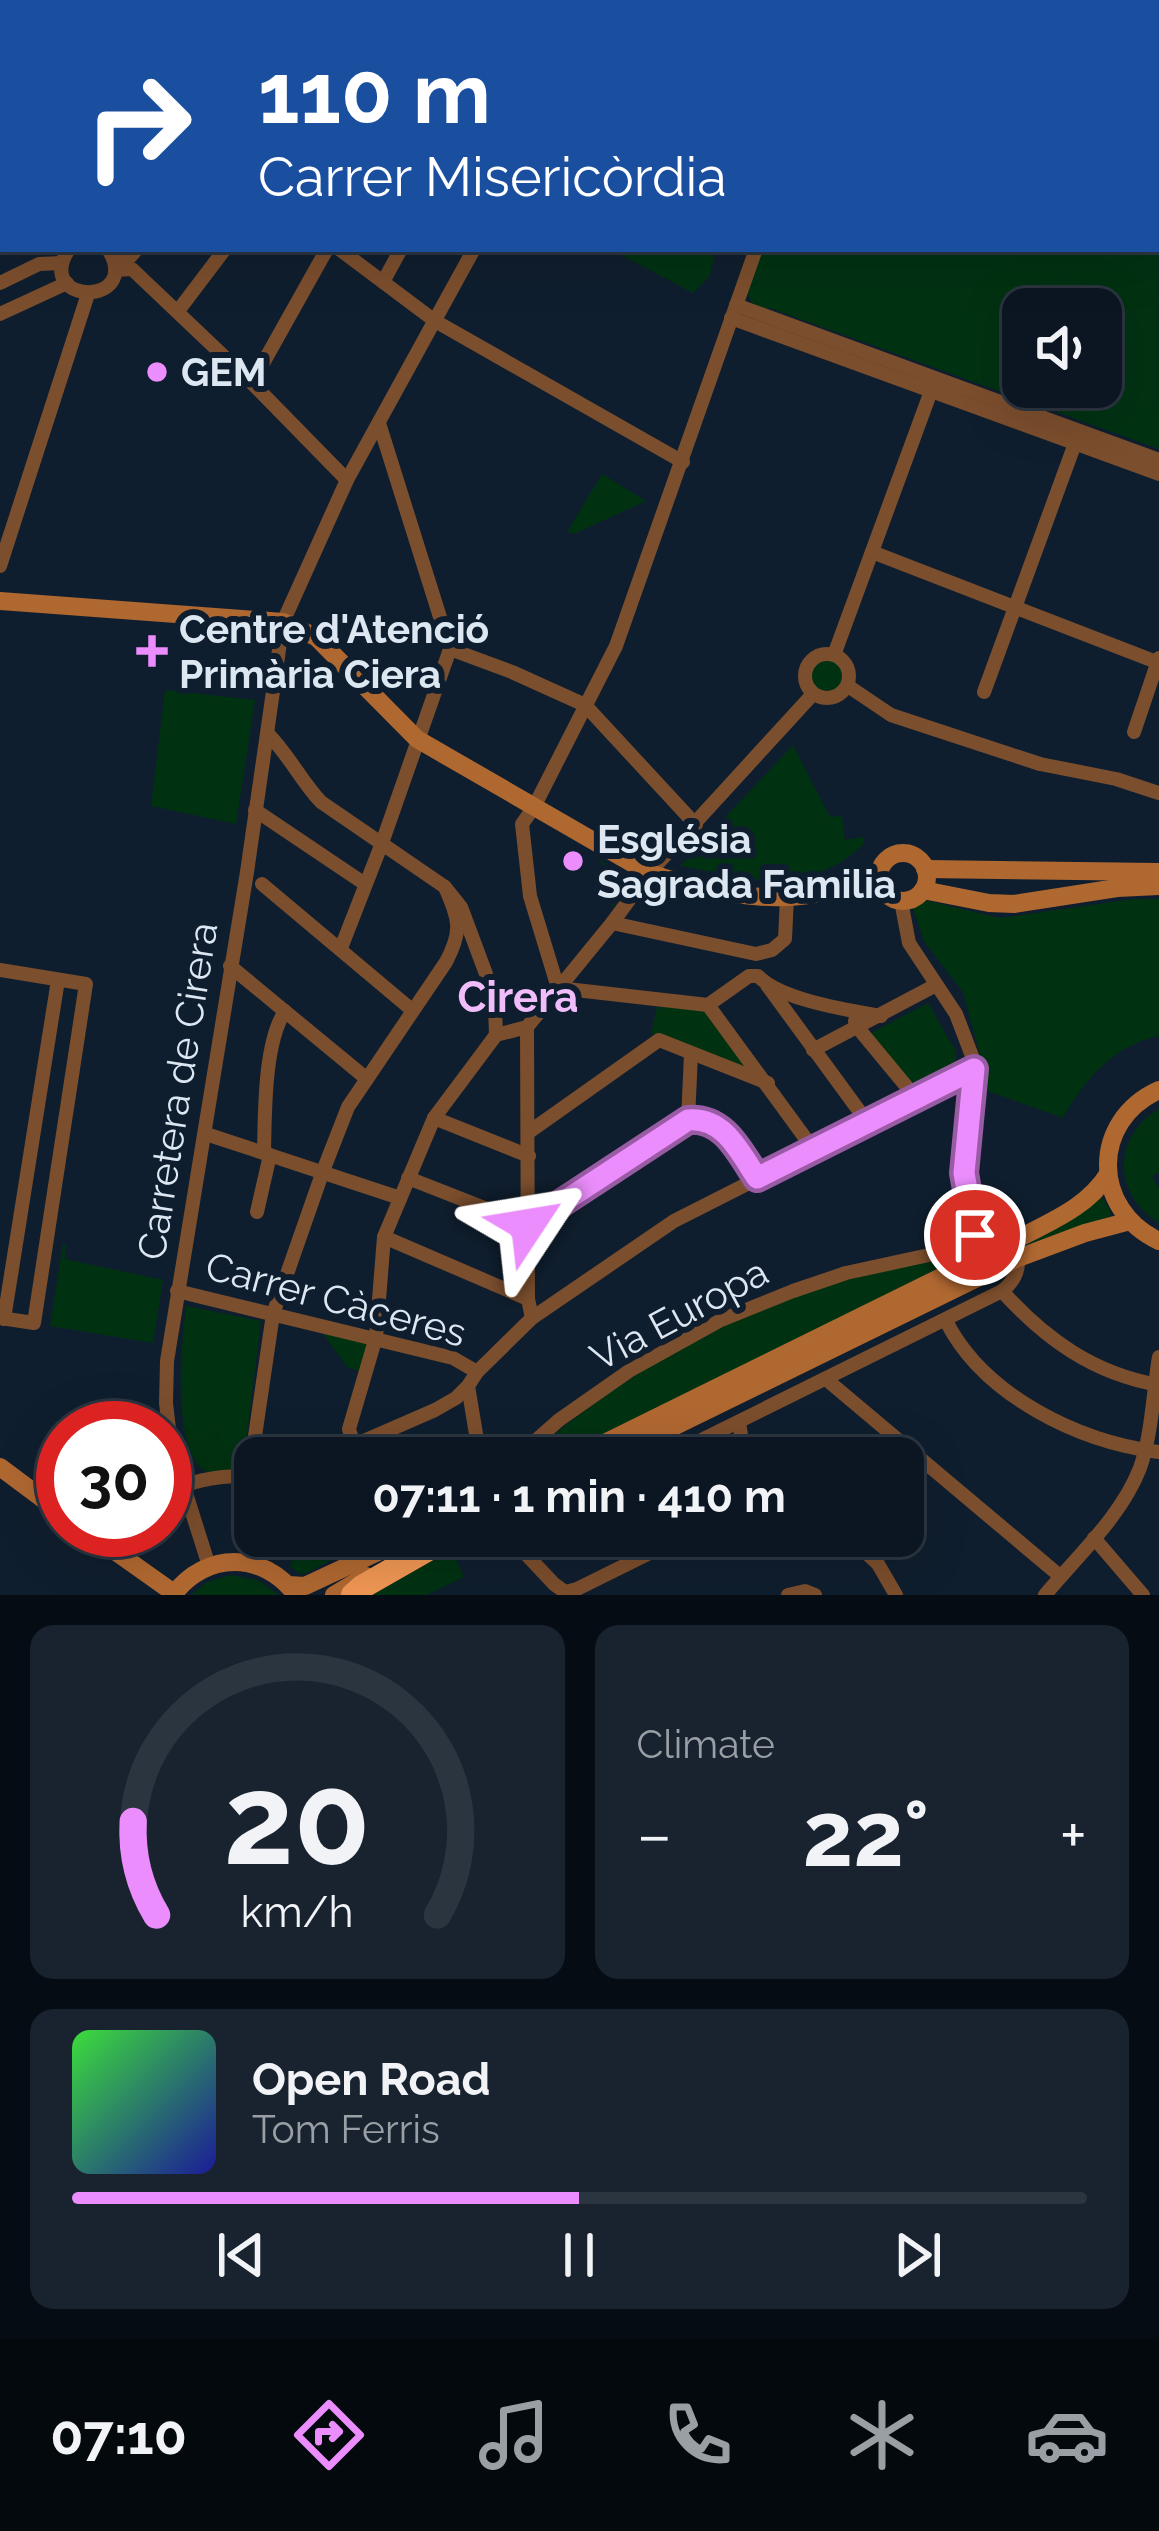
<!DOCTYPE html>
<html lang="en">
<head>
<meta charset="utf-8">
<style>
	:root { --surface:#0b1622; --page:#19232f; --text:#f1f3f6; --muted:#9a9fa5; --line:#2b3540; --accent:#eb8dfc }
	body { margin:0; font-family:Raleway,sans-serif; background:var(--page); color:var(--text); height:100vh; display:flex; flex-direction:column; font-size:45px; white-space:nowrap }
	* { box-sizing:border-box; margin:0 }
	p { font-size:39px; color:var(--muted) }
	.icon { flex:none; width:66px; height:66px; fill:none; stroke:currentColor; stroke-width:2; stroke-linecap:round; stroke-linejoin:round }
	.map { position:relative; height:1595px; overflow:hidden }
	.side { display:flex; flex-direction:column; gap:30px; padding:30px; background:#060c13; flex:1 }
	.side>* { flex:none }
	.banner { position:absolute; left:0px; top:0px; width:1161px; height:252px; box-shadow:0 12px 48px #0002,0 0 0 3px var(--line); background:#1a4fa0; color:#fff; overflow:hidden }
	.controls { position:absolute; left:1002px; top:288px; display:grid; gap:24px }
	.controls a { display:grid; place-items:center; width:120px; height:120px; border-radius:24px; background:var(--surface); box-shadow:0 12px 48px #0002,0 0 0 3px var(--line); font-size:60px }
	.speed { position:absolute; left:36px; top:1401px; display:flex; gap:24px; font-size:60px; font-weight:700; text-align:center }
	.speed>* { display:grid; place-content:center; width:156px; height:156px; border-radius:50%; background:var(--surface); box-shadow:0 12px 48px #0002,0 0 0 3px var(--line); line-height:1 }
	.speed .limit { border:18px solid #d22; background:#fff; color:#111 }
	.pin { position:absolute; display:grid; place-items:center; width:102px; height:102px; color:#fff; margin:-51px; border:6px solid #fff; border-radius:50%; box-shadow:0 3px 12px #0007 }
	.me { position:absolute; width:132px; margin:-66px; rotate:57deg; stroke-linejoin:round; filter:drop-shadow(0 0 9px #0008) }
	.turn { display:flex; align-items:center; gap:42px; height:252px; padding:0 60px; font-size:54px }
	.turn .icon { width:156px; height:156px; stroke-width:2.5 }
	.turn b { display:block; font-size:84px; line-height:102px }
	.big { font-size:90px; font-weight:700; line-height:1.1 }
	.side .card { flex:1; display:flex; flex-direction:column; justify-content:center; gap:18px; min-width:0; padding:0 42px; border-radius:24px; background:var(--page) }
	.side .dial { align-items:center; gap:0 }
	.dial svg { height:312px; overflow:visible; fill:none; stroke:var(--line); stroke-width:7; stroke-linecap:round; text-anchor:middle }
	.dial text { fill:var(--text); stroke:none }
	.song { display:flex; align-items:center; gap:36px }
	.cover { width:144px; height:144px; border-radius:18px; background:linear-gradient(135deg,hsl(120 70% 55%),hsl(240 70% 35%)) }
	.played { height:12px; border-radius:6px; background:linear-gradient(90deg,var(--accent) 50%,var(--line) 50%) }
	.keys { display:flex; justify-content:space-around; direction:ltr }
	.heat { display:flex; justify-content:space-between; align-items:center; font-size:66px; direction:ltr }
	.side .tiles { flex:1; display:grid; gap:30px; grid-template-columns:1fr 1fr }
	.card:last-child { grid-column:span 2 }
	.trip { position:absolute; left:234px; top:1437px; width:690px; height:120px; border-radius:24px; background:var(--surface); box-shadow:0 12px 48px #0002,0 0 0 3px var(--line); font-weight:700; line-height:120px; text-align:center }
	.dock { display:flex; height:192px; justify-content:space-around; align-items:center; background:#04090e; color:var(--muted) }
	.dock .icon { width:84px; height:84px }
	.dock .selected { color:var(--accent) }
	.dock b { font-size:54px; color:var(--text) }
	.map>svg:first-child { display:block }
</style>
</head>
<body>
<div class="map">
<svg width="1159" height="1595" viewBox="0 0 1159 1595">
	<rect width="100%" height="100%" fill="#0f1e2e"/>
	<g fill="#003212" fill-rule="evenodd">
		<polygon points="549,0 793,0 791,3 548,3"/>
		<path d="M1158 78 1159 449 770 308 764 310C734 299 754 273 762 249H1158ZM1023 309H1101V387H1023Z"/>
		<polygon points="610,249 716,249 710,276 693,293"/>
		<polygon points="602,474 646,501 574,534 567,532"/>
		<circle cx="827" cy="676" r="17"/>
		<polygon points="165,690 255,700 236,824 151,806"/>
		<path d="M793 745 830 817 842 816 845 840 863 837V845C802 899 751 878 680 866Z"/>
		<polygon points="600,860 631,880 612,908"/>
		<path d="M1133 899H1159V1036C1114 1045 1084 1080 1063 1118L985 1090 982 1062 963 992 925 943 913 909 924 900 1000 918Z"/>
		<polygon points="658,1003 710,1012 754,1073 651,1034"/>
		<polygon points="928,1003 956,1052 956,1063 913,1086 869,1034"/>
		<path d="M1159 1109V1172L1152 1176 1159 1189V1223C1113 1194 1112 1137 1159 1109Z"/>
		<polygon points="1101,1196 1111,1212 1109,1217 1020,1247"/>
		<polygon points="63,1244 66,1244 65,1259 163,1280 153,1343 50,1326"/>
		<path d="M950 1256V1267L562 1458H525C616 1382 718 1315 834 1283 872 1272 912 1265 950 1256Z"/>
		<path d="M186 1306 261 1321 243 1467 238 1473C230 1473 216 1475 209 1473 169 1458 182 1339 186 1306Z"/>
		<polygon points="321,1331 370,1344 363,1372 347,1367"/>
		<polygon points="342,1536 350,1548 346,1553 306,1573 299,1574 290,1566 292,1561"/>
		<polygon points="451,1548 464,1577 427,1595 360,1595"/>
		<polygon points="231,1575 258,1580 279,1595 191,1595 207,1582"/>
	</g>
	<g fill="none" stroke-linecap="round" stroke-linejoin="round">
		<g stroke="#7b4e2d" stroke-width="14">
			<polyline points="81,0 95,3"/>
			<polyline points="237,0 237,3"/>
			<polyline points="266,0 266,3"/>
			<polyline points="356,0 359,3"/>
			<polyline points="18,3 18,0"/>
			<polyline points="325,3 328,0"/>
			<polyline points="461,3 463,0"/>
			<polyline points="540,3 540,0"/>
			<polyline points="826,3 828,0"/>
			<polyline points="0,39 3,38"/>
			<polyline points="1158,40 1159,39"/>
			<polyline points="0,92 3,90"/>
			<polyline points="0,174 3,179"/>
			<path d="M69 249C32 306 144 307 108 249"/>
			<polyline points="339,249 435,321 683,462"/>
			<path d="M756 249 616 646 534 807 522 824 530 896 558 988 708 1005 749 976H758C781 1000 848 1010 881 1016"/>
			<polyline points="115,262 131,256 137,249"/>
			<polyline points="115,270 132,269 252,383 347,480"/>
			<polyline points="383,282 401,249"/>
			<polyline points="0,283 39,264 62,263"/>
			<polyline points="736,305 1159,460"/>
			<polyline points="178,311 225,249"/>
			<polyline points="0,314 67,283"/>
			<polyline points="731,318 1159,474"/>
			<polyline points="252,383 327,249"/>
			<polyline points="379,423 450,649 512,672 585,705 696,825"/>
			<polyline points="872,552 1159,663"/>
			<polyline points="0,566 88,294"/>
			<circle cx="827" cy="676" r="22"/>
			<polyline points="834,655 934,383"/>
			<polyline points="848,686 891,715 1040,764 1116,779 1159,793"/>
			<polyline points="984,692 1077,438"/>
			<polyline points="1134,732 1159,658"/>
			<path d="M268 734C289 755 301 781 321 802L445 887 461 907 486 974 495 1007 496 1035"/>
			<polyline points="255,810 365,884"/>
			<polyline points="262,884 412,1010"/>
			<polyline points="901,901 909,943 956,1014 972,1056 974,1094 965,1173 975,1236"/>
			<polyline points="612,923 756,954 772,950 785,939 787,897"/>
			<polyline points="341,948 382,843 450,649"/>
			<polyline points="230,966 367,1079"/>
			<polyline points="0,970 86,984 34,1323 0,1318"/>
			<polyline points="767,985 868,1123"/>
			<polyline points="708,1005 814,1150"/>
			<polyline points="855,1021 858,1028 916,1098"/>
			<polyline points="527,1027 528,1299 532,1318"/>
			<polyline points="813,1050 936,985"/>
			<polyline points="434,1118 529,1156"/>
			<polyline points="688,1120 691,1054"/>
			<polyline points="529,1132 659,1040 768,1083"/>
			<polyline points="206,1134 400,1198"/>
			<path d="M264 1151C265 1113 264 1043 285 1011"/>
			<path d="M408 1178 528 1225 688 1120C724 1117 739 1151 757 1178"/>
			<polyline points="257,1212 270,1155"/>
			<polyline points="384,1237 528,1299"/>
			<polyline points="177,1291 453,1358 477,1372"/>
			<path d="M1002 1291C1045 1339 1094 1374 1159 1385"/>
			<polyline points="4,1319 58,980"/>
			<path d="M946 1321C984 1396 1079 1442 1159 1452"/>
			<polyline points="827,1380 1060,1576"/>
			<polyline points="468,1386 480,1458"/>
			<polyline points="739,1423 745,1458"/>
			<polyline points="354,1445 349,1429 376,1337 384,1237 434,1118 496,1035 527,1027 612,923 649,873 813,694"/>
			<polyline points="325,1458 435,1410 456,1398 468,1386 477,1372 532,1318 674,1221 974,1069"/>
			<path d="M516 1458 559 1420 629 1371 721 1320 793 1291 846 1273 961 1248C996 1209 1043 1259 1002 1291L665 1458"/>
			<path d="M249 1477 273 1314 323 1171 348 1107 446 962C463 930 459 920 445 887"/>
			<path d="M165 1493C194 1480 222 1474 253 1477"/>
			<polyline points="356,1536 366,1557"/>
			<polyline points="472,1536 488,1540 504,1536"/>
			<polyline points="509,1536 554,1584 565,1592 577,1589 684,1536"/>
			<polyline points="848,1536 878,1564 896,1595"/>
			<polyline points="1094,1538 1143,1595"/>
			<polyline points="209,1566 171,1446 166,1403 167,1361 247,872 283,622 347,480 474,249"/>
			<polyline points="788,1595 805,1591 815,1595"/>
			<path d="M1045 1595C1078 1555 1121 1517 1140 1468 1152 1434 1153 1393 1159 1357"/>
		</g>
		<g stroke="#b06831" stroke-width="18">
			<polyline points="1032,0 1039,3"/>
			<polyline points="1158,52 1159,52"/>
			<path d="M0 601 283 622 316 637 417 739 649 873C693 887 740 899 787 897 818 896 849 886 878 879"/>
			<circle cx="903" cy="877" r="24"/>
			<polyline points="925,869 1159,872"/>
			<polyline points="923,890 989,903 1014,904 1117,888 1159,886"/>
			<path d="M1159 1090C1090 1121 1092 1210 1159 1241"/>
			<path d="M574 1458 1010 1243C1044 1224 1087 1209 1108 1174"/>
			<polyline points="610,1458 1018,1258 1085,1233 1130,1221"/>
			<polyline points="0,1467 63,1514"/>
			<polyline points="85,1530 174,1593"/>
			<polyline points="288,1585 305,1586 412,1536"/>
			<path d="M173 1595C206 1551 263 1551 296 1595"/>
			<polyline points="334,1595 366,1576"/>
		</g>
		<polyline stroke="#f19754" stroke-width="24" points="353,1595 362,1587 444,1540"/>
	</g>
	<g fill="none" stroke-linecap="round" stroke-linejoin="round">
		<defs>
			<path id="route" d="M528 1225 688 1120C724 1117 739 1151 757 1178L974 1069 964 1173 975 1235"/>
		</defs>
		<use href="#route" stroke="#995ca4" stroke-width="30"/>
		<use href="#route" stroke="#eb8dfc" stroke-width="21"/>
	</g>
	<g fill="#eb8dfc" stroke="#0f1e2e" stroke-width="4.5">
		<circle cx="157" cy="372" r="12"/>
		<path d="M146 633h12v12h12v12h-12v12h-12v-12h-12v-12h12z"/>
		<circle cx="573" cy="861" r="12"/>
	</g>
	<g text-anchor="middle" dominant-baseline="central" stroke-width="12" stroke-linejoin="round" paint-order="stroke">
		<g font-size="39" font-weight="bold" fill="#dce7f2" stroke="#0f1e2e" text-anchor="start">
			<text x="181" y="372">GEM</text>
			<text x="179" y="629">Centre d'Atenció<tspan x="179" dy="45">Primària Ciera</tspan></text>
			<text x="597" y="839">Església<tspan x="597" dy="45">Sagrada Familia</tspan></text>
		</g>
		<g font-size="39" fill="#dce7f2" stroke="#0f1e2e">
			<text transform="translate(177 1091) rotate(-81)">Carretera de Cirera</text>
			<text transform="translate(336 1299) rotate(15)">Carrer Càceres</text>
			<text transform="translate(679 1314) rotate(-28)">Via Europa</text>
		</g>
		<g font-size="42" font-weight="bold" fill="#f0bcf9" stroke="#0f1e2e">
			<text x="518" y="997">Cirera</text>
		</g>
	</g>
</svg>
<div class="controls">
<a><svg class="icon" aria-label="sound" viewBox="0 0 24 24"><path d="M4 9h4l5-4v14l-5-4H4zM17 9q2 3 0 6"/></svg></a>
</div>
<div class="speed"><div class="limit">30</div></div>
<div class="pin" style="left:975px;top:1235px;background:#d93025"><svg class="icon" aria-label="arrive" viewBox="0 0 24 24"><path d="M6 21V4h12l-3 4 3 4H6"/></svg></div>
<svg class="me" style="left:528px;top:1225px" viewBox="-20 -20 40 40"><path d="M0-17L14 15 0 8-14 15z" fill="#eb8dfc" stroke="#fff" stroke-width="4"/></svg>
<div class="trip">07:11 · 1 min · 410 m</div>
<div class="banner">
<div class="turn"><svg class="icon" aria-label="right" viewBox="0 0 24 24"><path d="M7 20v-9h11M14 6l5 5-5 5"/></svg><div><b>110 m</b>Carrer Misericòrdia</div></div>
</div>
</div>
<section class="side">
<div class="tiles">
<div class="card dial"><svg viewBox="0 0 100 80">
<path d="M14 69A42 42 0 1 1 86 69"/>
<path d="M14 69A42 42 0 0 1 8 45" stroke="#eb8dfc"/>
<text x="50" y="56" font-size="32" font-weight="700">20</text>
<text x="50" y="72" font-size="11">km/h</text>
</svg></div>
<div class="card"><p>Climate</p>
<div class="heat"><a>−</a><b class="big">22°</b><a>+</a></div>
</div>
<div class="card">
<div class="song"><i class="cover"></i><div><b>Open Road</b><p>Tom Ferris</p></div></div>
<div class="played"></div>
<div class="keys"><svg class="icon" aria-label="previous" viewBox="0 0 24 24"><path d="M18 5L8 12l10 7zM5 5v14"/></svg><svg class="icon" aria-label="pause" viewBox="0 0 24 24"><path d="M8 5v14M16 5v14"/></svg><svg class="icon" aria-label="next" viewBox="0 0 24 24"><path d="M6 5l10 7-10 7zM19 5v14"/></svg></div>
</div>
</div>
</section>
<nav class="dock">
<b>07:10</b>
<svg class="icon selected" aria-label="directions" viewBox="0 0 24 24"><path d="M12 3l9 9-9 9-9-9zM9 14v-3h6M13 9l2 2-2 2"/></svg>
<svg class="icon" aria-label="music" viewBox="0 0 24 24"><path d="M9 18V5l10-2v13"/><circle cx="6" cy="18" r="3"/><circle cx="16" cy="16" r="3"/></svg>
<svg class="icon" aria-label="phone" viewBox="0 0 24 24"><path d="M5 4h4l2 5-3 2q2 4 5 5l2-3 5 2v4C11 20 4 13 5 4z"/></svg>
<svg class="icon" aria-label="climate" viewBox="0 0 24 24"><path d="M12 3v18M4 7l16 10M4 17L20 7"/></svg>
<svg class="icon" aria-label="car" viewBox="0 0 24 24"><path d="M5 17H2v-5l4-1 3-4h7l3 4 3 1v5h-3M9 17h6M6 11h13"/><circle cx="7" cy="17" r="2"/><circle cx="17" cy="17" r="2"/></svg>
</nav>
</body>
</html>
